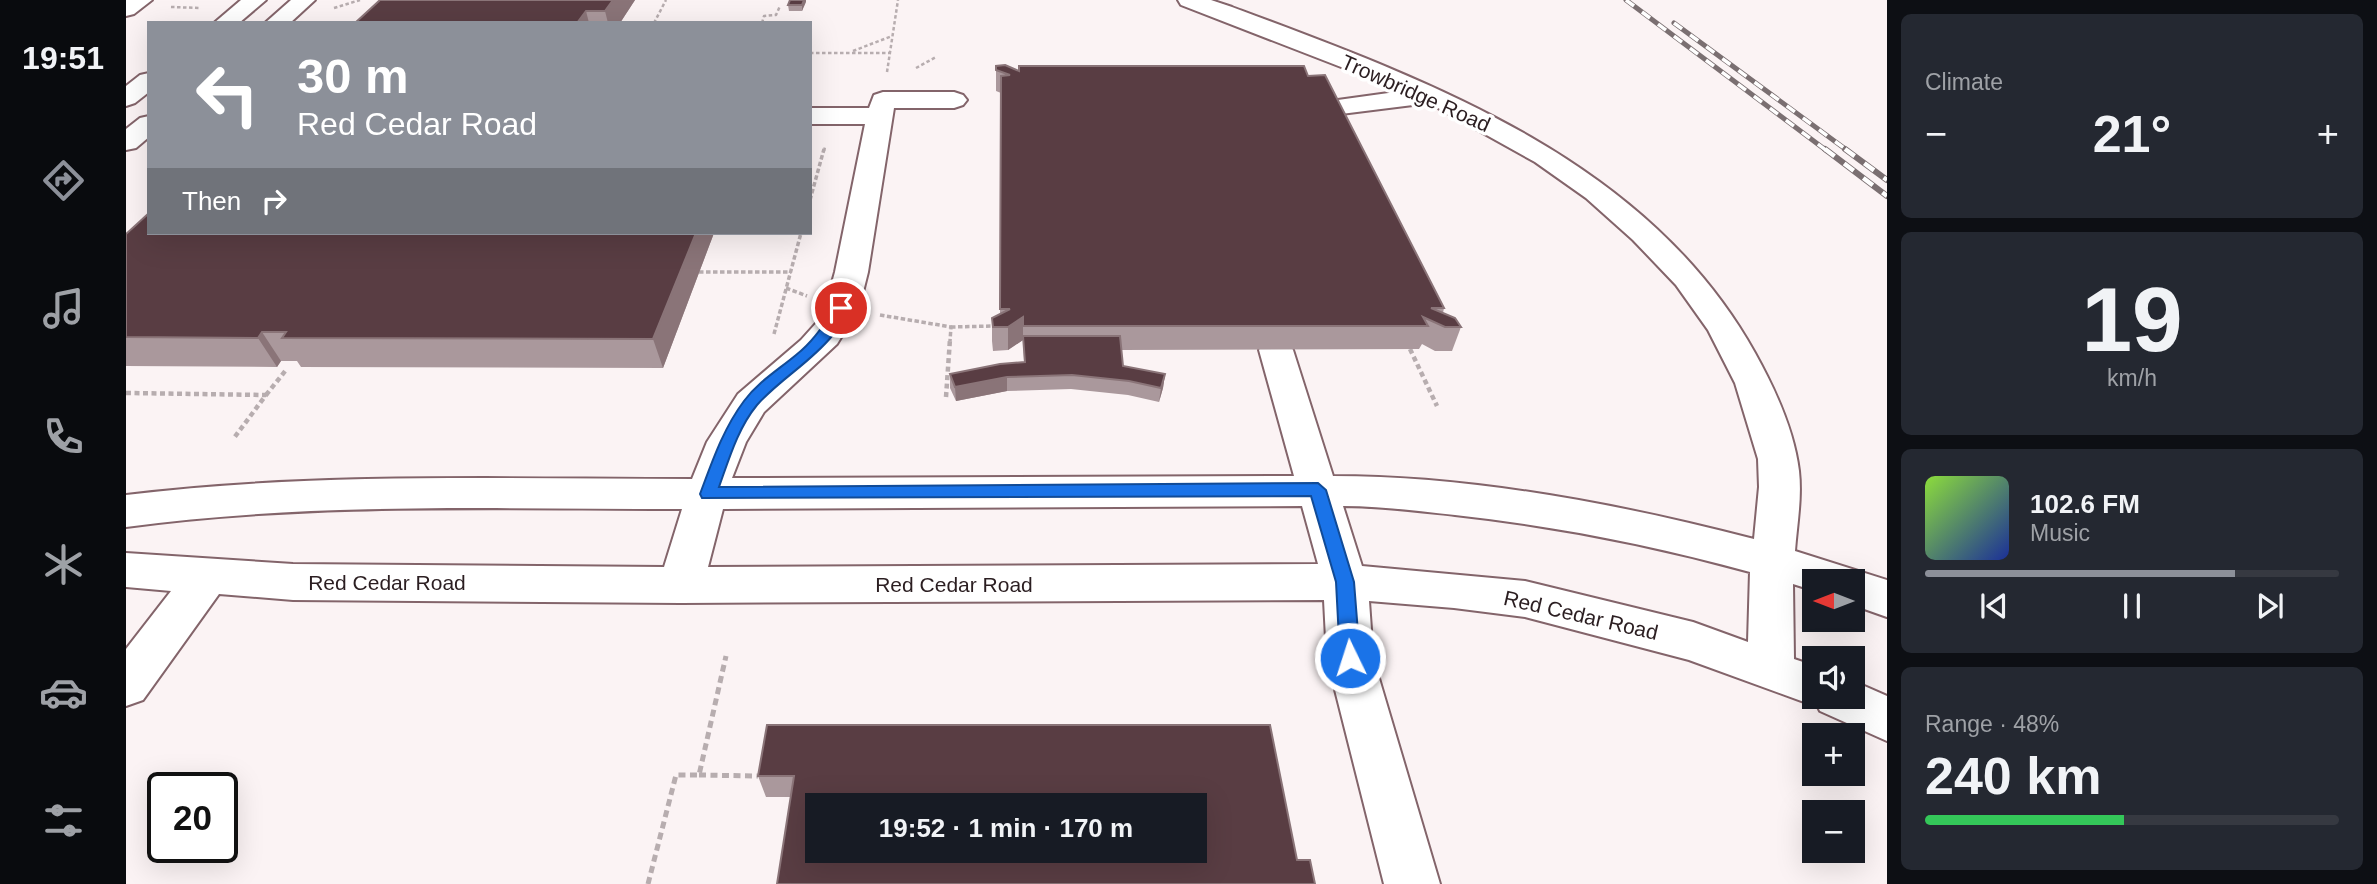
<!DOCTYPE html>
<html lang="en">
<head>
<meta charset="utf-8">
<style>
	:root { --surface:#171b24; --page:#242831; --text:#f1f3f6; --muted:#9ea1a6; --line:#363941; --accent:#8c9099 }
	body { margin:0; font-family:Arial,sans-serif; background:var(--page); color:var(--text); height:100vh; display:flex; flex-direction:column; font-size:26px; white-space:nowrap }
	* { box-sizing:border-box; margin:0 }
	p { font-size:23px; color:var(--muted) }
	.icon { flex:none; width:38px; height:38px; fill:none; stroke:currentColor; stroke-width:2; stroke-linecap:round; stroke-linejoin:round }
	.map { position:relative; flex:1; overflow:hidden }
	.drawer { display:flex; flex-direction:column; gap:14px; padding:14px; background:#0d0f14; width:490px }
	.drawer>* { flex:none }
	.hud { position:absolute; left:21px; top:21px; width:665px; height:214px; border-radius:0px; box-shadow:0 7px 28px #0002; background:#8c9099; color:#fff; overflow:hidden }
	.needle { width:46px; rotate:270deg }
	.fabs { position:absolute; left:1676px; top:569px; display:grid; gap:14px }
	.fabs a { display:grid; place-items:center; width:63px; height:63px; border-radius:0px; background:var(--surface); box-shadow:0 7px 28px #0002; font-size:35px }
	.speed { position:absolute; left:21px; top:772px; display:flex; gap:14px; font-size:35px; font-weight:700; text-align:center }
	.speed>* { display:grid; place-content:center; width:91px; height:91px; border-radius:50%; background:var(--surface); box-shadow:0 7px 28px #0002; line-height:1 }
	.speed .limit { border:4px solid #111; border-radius:10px; background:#fff; color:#111 }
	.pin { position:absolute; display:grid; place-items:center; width:60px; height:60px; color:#fff; margin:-30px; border:4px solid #fff; border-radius:50%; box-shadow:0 2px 7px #0007 }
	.me { position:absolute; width:77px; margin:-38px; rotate:356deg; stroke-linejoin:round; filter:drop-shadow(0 0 5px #0008) }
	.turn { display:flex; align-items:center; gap:24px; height:147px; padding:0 35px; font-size:32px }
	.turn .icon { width:91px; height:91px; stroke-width:2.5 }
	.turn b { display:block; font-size:49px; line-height:60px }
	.then { display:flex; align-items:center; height:66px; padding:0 35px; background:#0003; gap:14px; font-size:26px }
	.big { font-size:52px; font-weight:700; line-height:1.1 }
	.drawer .tile { flex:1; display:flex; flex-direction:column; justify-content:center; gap:10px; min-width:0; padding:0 24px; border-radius:10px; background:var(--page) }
	.drawer .dial { align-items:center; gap:0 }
	.dial b { font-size:91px; line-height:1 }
	.song { display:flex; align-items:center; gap:21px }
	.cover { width:84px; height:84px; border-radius:10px; background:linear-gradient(135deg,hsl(90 70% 55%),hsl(230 70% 35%)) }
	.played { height:7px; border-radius:4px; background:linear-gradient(90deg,var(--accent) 75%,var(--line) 75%) }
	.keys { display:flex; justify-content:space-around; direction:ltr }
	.heat { display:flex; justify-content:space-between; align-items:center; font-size:38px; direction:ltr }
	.charge { height:10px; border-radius:5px; background:linear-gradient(90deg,#34c759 48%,var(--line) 0) }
	.trip { position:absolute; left:679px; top:793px; width:402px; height:70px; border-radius:0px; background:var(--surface); box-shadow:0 7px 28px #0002; font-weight:700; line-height:70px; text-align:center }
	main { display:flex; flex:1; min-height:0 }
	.tab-bar { display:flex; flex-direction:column; width:126px; justify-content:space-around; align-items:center; background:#090b0e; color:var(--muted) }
	.tab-bar .icon { width:49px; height:49px }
	.tab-bar .current { color:var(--accent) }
	.tab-bar b { font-size:32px; color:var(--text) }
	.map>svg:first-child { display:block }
</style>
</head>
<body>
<main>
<nav class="tab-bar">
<b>19:51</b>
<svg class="icon current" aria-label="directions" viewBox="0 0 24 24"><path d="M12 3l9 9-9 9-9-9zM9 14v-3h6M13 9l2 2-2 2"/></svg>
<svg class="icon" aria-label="music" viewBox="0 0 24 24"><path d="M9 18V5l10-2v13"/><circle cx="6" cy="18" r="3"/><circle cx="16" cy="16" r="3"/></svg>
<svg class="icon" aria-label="phone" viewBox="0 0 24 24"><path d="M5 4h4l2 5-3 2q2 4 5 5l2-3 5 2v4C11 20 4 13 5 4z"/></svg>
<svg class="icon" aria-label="climate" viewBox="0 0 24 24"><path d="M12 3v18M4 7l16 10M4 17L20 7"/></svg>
<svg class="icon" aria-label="car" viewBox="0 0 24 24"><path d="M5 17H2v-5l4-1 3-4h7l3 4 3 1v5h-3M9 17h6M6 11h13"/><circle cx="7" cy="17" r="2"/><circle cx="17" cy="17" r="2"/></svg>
<svg class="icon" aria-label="filters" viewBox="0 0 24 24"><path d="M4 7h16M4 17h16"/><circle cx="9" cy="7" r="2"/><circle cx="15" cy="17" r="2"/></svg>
</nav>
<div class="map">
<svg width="1761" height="884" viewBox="0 0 1761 884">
	<rect width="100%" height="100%" fill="#fbf3f4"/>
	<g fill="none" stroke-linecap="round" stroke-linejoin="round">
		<defs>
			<g id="minor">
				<polygon points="0,0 26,0 8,14 0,16"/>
				<polygon points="115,0 140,0 113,23 88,23"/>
				<polygon points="165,0 189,0 164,23 139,23"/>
				<path d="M1052 0H1085L1106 7C1302 80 1521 159 1629 353 1649 389 1668 430 1673 471 1676 498 1671 524 1669 551L1761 580V617L1727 605V581H1689V591L1667 584 1668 659 1689 666V696H1727V681L1761 696V741L1694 711 1692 707 1563 660 1399 617 1328 608 1243 601 1247 658 1314 884H1258L1201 658 1198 600 555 603 167 600 93 594 17 700 0 706V649L45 591 0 587V553L167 564 538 567 556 509C371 509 184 502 0 527V495C187 472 378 479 566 479L581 442 612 394 675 340 693 320 699 308 709 272 739 124H684V108H743L748 95 757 92H828L837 95 841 100 837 105 828 108H768L742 272 733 308 711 344 638 412 620 442 606 478 1168 476 1133 350 1138 342 1150 339 1162 342 1167 350 1207 476C1346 476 1494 504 1628 539L1633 487 1632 459 1609 383 1582 330 1550 285 1507 240 1460 198 1409 162 1303 103 1199 116 1190 113 1186 108 1190 103 1277 91 1055 5ZM1176 506 1192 564 582 567 597 509ZM1217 506C1254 506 1292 511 1329 515 1429 526 1527 545 1624 572L1622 642 1567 622 1399 581 1236 566Z"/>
				<polygon points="23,73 23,92 9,103 0,106 0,86 14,75"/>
				<polygon points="23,116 23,137 10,148 0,150 0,129 14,118"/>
			</g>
		</defs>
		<use href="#minor" stroke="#83646a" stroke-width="4"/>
		<g stroke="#b7adaf" stroke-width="2.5" stroke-dasharray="3.5 2.5" stroke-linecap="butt">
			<polyline points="45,7 75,8"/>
			<polyline points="208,8 234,0"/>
			<polyline points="528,23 540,0"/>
			<polyline points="636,23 638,16 650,15 654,6"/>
			<polyline points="727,51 766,36"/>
			<polyline points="684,53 763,53"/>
			<polyline points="790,68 810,57"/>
			<polyline points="761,72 772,0"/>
			<polyline points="698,151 699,147"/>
		</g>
		<g stroke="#b7adaf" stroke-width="3.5" stroke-dasharray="4.5 2.5" stroke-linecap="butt">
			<polyline points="684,200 698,149"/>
			<polyline points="573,272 665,272"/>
			<polyline points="660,288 681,296"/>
			<polyline points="754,315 825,327 824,341"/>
			<polyline points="825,327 869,326"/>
			<polyline points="648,334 675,233"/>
		</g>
		<g stroke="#b7adaf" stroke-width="4.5" stroke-dasharray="5 3.5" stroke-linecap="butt">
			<polyline points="1284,349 1311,406"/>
			<polyline points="0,393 140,395 108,438"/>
			<polyline points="140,395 160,370"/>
			<polyline points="820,397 824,339"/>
		</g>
		<g stroke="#b7adaf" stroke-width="5" stroke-dasharray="7 4.5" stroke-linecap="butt">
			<polyline points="573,775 632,776"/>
			<polyline points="522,884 550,775 573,775 600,656"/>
		</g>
		<use href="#minor" fill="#fff" fill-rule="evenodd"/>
		<defs>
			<g id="rail-far1">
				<polyline points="1500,0 1701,151"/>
				<polyline points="1548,23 1722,151"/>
			</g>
			<g id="rail">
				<polyline points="1699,149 1761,196"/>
				<polyline points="1719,149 1761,180"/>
			</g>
		</defs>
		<use href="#rail-far1" stroke="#7a6f71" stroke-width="5"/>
		<use href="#rail" stroke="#7a6f71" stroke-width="6"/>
		<use href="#rail-far1" stroke="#fff" stroke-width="3.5" stroke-dasharray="10" stroke-linecap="butt"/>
		<use href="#rail" stroke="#fff" stroke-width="4.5" stroke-dasharray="12" stroke-linecap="butt"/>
	</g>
	<g fill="#aa989c">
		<polygon points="509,0 494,23 229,23"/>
		<polygon points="664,0 680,0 676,11 663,11 662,5"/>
		<polygon points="870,70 1182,76 1318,308 1317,313 1335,327 1326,351 1309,351 1296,344 1293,349 995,350 997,366 1039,374 1037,388 1033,402 1002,395 945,389 881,391 830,401 824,388 824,374 898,362 897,340 882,350 867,351 866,341 866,318 874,314 875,93 870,91"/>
		<polygon points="588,233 537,368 175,367 171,361 155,361 151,367 0,366 0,234"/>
		<polygon points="641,725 1171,860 1189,884 664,797 640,797 632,776"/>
	</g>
	<g fill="#8a7478">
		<polygon points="487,0 509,0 494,23 482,23 479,11"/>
		<polygon points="678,0 680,0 680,2 676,11 676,5"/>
		<polygon points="460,11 463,23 451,23"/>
		<polygon points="570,233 588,233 537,368 527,339"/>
		<polygon points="897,317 897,340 882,350 882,327"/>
		<polygon points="136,332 155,361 151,367 132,338"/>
		<polygon points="1039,374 1037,388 1033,402 1035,388"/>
		<polygon points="881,377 881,391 830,401 829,387"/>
	</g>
	<g fill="#593d43" stroke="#8a7478" stroke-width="2" fill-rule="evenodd">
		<polygon points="254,0 487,0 479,11 460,11 451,23 229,23"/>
		<polygon points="664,0 678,0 676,5 662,5"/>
		<polygon points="879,65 893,71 893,66 1178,66 1182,76 1199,75 1318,308 1305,308 1329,318 1335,327 1319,327 1297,317 1302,326 897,326 897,317 882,327 867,327 866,318 884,309 874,309 875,76 884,75 870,70 870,66"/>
		<polygon points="23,213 23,233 570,233 527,339 156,338 160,332 136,332 132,338 0,337 0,234"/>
		<polygon points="897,336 994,336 997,366 1039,374 1035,388 1003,381 946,375 881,377 829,387 824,374 874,364 899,362"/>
		<path d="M641 725H1144L1171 860H1184L1189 884H651L668 776H632ZM691 805H1069V850H691Z"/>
	</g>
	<path fill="#1a73e8" stroke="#114b97" stroke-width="2" d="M715 304 722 308C717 317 713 328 706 336 684 363 654 379 631 405 612 428 603 459 593 487L1192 483 1200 490 1228 582 1234 658 1231 664 1224 666 1217 664 1214 658 1210 582 1185 496 576 498 574 494C586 462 597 429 618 401 632 382 652 370 670 355 688 341 698 324 711 305Z"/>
	<g text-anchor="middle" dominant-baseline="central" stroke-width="7" stroke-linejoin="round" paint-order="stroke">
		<g font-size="21" fill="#2b1e21" stroke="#fff">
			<text transform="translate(1290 93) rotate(24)">Trowbridge Road</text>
			<text x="261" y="582">Red Cedar Road</text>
			<text x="828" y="584">Red Cedar Road</text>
			<text transform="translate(1455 615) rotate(13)">Red Cedar Road</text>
		</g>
	</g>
</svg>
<div class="fabs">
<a><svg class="needle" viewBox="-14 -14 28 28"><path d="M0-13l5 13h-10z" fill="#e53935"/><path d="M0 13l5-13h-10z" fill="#9ea1a6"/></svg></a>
<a><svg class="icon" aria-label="sound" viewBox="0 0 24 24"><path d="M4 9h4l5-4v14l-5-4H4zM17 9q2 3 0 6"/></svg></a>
<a>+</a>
<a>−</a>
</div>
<div class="speed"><div class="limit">20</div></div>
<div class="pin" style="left:715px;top:308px;background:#d93025"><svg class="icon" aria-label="arrive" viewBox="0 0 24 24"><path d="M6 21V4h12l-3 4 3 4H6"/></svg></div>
<svg class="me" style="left:1224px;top:658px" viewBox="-20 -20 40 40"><circle r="17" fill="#1a73e8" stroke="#fff" stroke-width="3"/><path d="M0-11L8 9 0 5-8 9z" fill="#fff"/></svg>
<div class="trip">19:52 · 1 min · 170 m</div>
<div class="hud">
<div class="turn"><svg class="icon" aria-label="left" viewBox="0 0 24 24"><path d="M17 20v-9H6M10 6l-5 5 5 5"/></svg><div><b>30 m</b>Red Cedar Road</div></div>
<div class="then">Then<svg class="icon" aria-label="right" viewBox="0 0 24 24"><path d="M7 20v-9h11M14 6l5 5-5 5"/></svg></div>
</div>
</div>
<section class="drawer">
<div class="tile"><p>Climate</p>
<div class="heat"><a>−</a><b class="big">21°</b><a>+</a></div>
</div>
<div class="tile dial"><b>19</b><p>km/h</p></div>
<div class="tile">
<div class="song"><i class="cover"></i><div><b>102.6 FM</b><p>Music</p></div></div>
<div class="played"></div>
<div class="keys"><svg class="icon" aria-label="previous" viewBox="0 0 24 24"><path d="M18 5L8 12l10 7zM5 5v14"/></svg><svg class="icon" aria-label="pause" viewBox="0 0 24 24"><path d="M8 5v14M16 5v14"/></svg><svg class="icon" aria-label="next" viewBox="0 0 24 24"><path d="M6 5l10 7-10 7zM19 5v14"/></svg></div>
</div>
<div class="tile"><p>Range · 48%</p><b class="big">240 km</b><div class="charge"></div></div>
</section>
</main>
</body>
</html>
